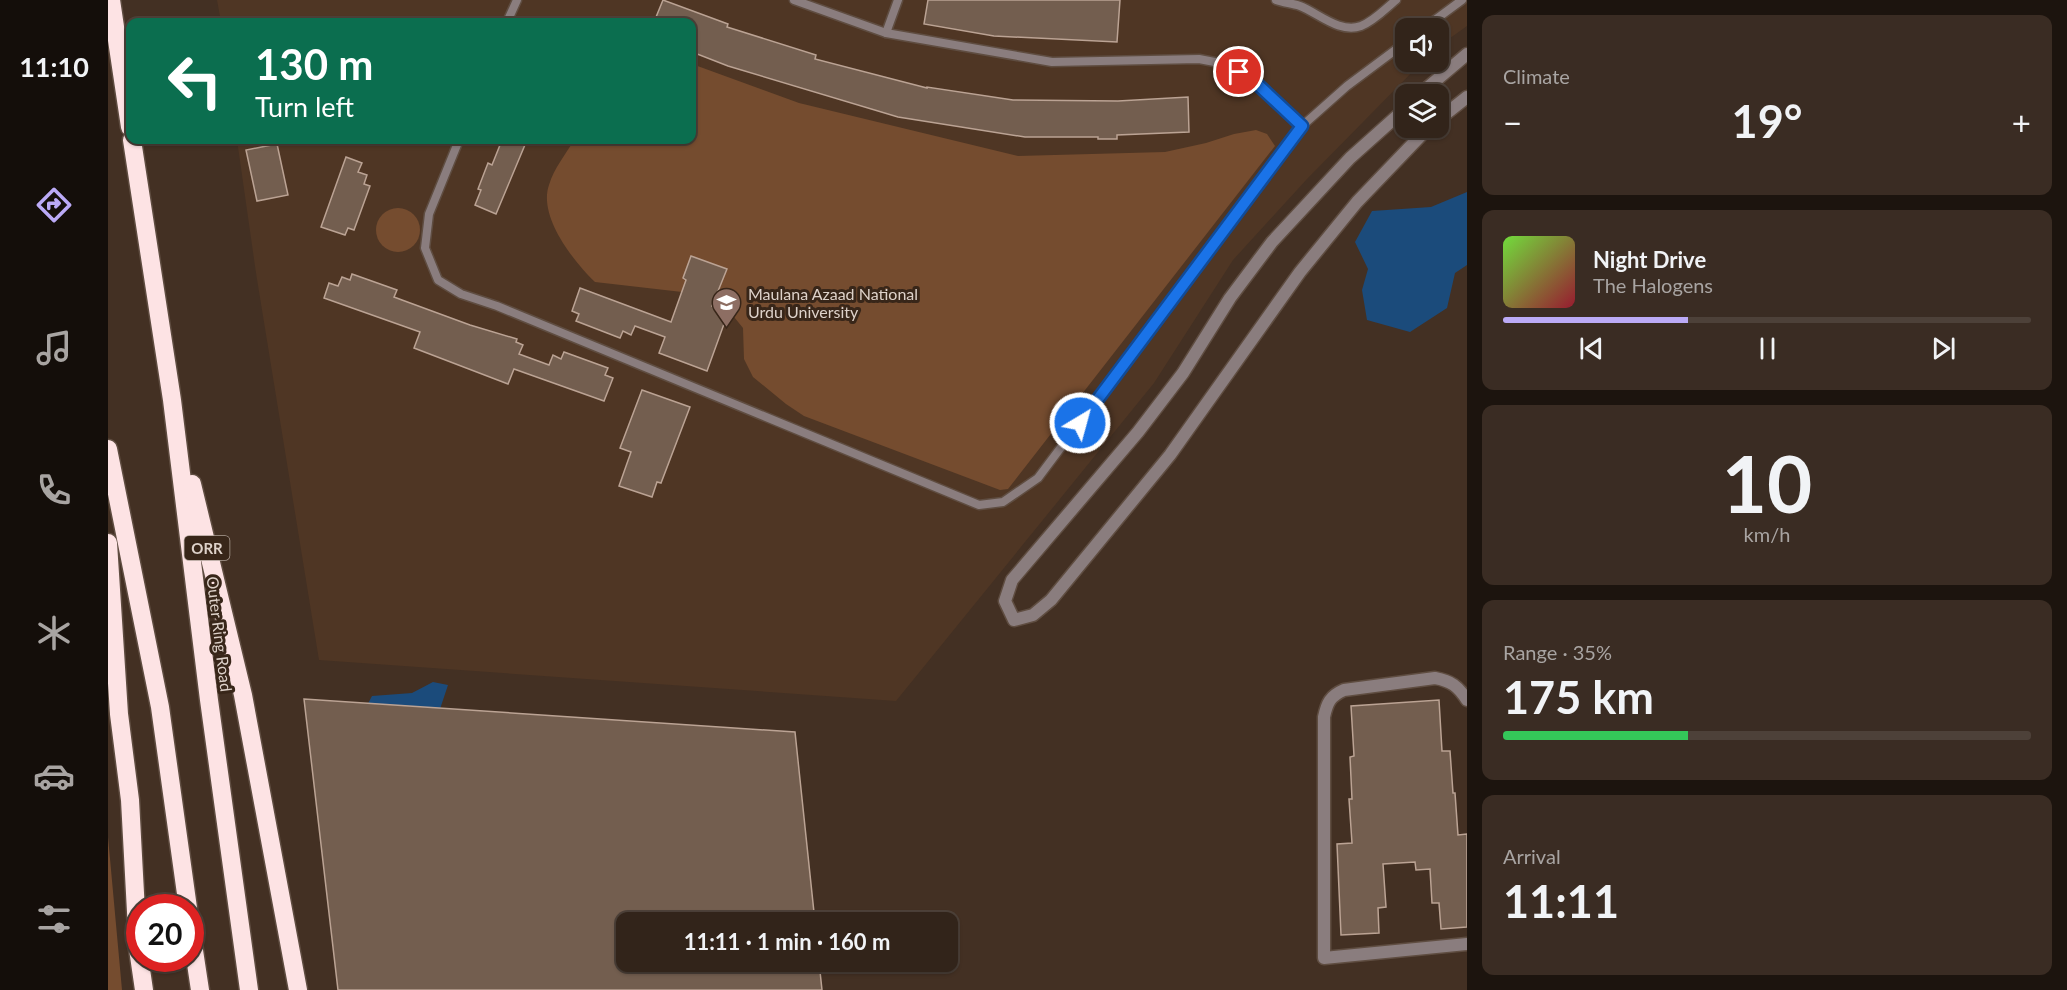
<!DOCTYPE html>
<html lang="en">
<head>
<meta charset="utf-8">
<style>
	:root { --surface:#32241a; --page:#3a2c23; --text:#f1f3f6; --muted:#a8a4a2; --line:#4d4139; --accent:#bbaaf6 }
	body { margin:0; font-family:Lato,sans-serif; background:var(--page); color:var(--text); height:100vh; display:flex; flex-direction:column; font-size:22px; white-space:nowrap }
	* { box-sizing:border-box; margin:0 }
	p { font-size:20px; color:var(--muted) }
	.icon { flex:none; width:33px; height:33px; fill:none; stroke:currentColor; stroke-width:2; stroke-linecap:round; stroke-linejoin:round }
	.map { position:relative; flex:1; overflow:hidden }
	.sheet { display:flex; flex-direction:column; gap:15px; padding:15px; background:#1c140e; width:600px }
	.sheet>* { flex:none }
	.banner { position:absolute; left:18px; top:18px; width:570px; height:126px; border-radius:12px; box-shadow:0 2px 4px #0004,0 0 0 2px var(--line); background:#0b6e4f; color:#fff; overflow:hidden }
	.fabs { position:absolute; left:1287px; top:18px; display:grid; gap:12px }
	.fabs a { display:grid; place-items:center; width:54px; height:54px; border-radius:12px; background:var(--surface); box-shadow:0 2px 4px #0004,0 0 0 2px var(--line); font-size:30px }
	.speed { position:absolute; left:18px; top:894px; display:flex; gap:12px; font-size:30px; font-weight:700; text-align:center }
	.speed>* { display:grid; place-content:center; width:78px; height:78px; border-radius:50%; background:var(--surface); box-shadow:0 2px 4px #0004,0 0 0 2px var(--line); line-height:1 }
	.speed .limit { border:9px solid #d22; background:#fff; color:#111 }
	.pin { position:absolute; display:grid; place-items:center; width:51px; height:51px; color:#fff; margin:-26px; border:3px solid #fff; border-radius:50%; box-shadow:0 2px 6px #0007 }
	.me { position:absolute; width:66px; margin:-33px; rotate:37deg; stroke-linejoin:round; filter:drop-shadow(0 0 4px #0008) }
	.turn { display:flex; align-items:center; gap:21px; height:126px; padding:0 30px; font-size:27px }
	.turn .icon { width:78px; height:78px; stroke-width:2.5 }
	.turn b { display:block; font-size:42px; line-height:51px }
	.big { font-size:45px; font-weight:700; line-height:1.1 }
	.sheet .widget { flex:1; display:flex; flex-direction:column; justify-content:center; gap:9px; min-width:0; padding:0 21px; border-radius:12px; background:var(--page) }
	.sheet .dial { align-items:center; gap:0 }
	.dial b { font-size:78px; line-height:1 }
	.song { display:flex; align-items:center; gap:18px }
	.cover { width:72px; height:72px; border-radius:9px; background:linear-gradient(135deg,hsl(100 70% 55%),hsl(350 70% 35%)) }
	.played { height:6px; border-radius:3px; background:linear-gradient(90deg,var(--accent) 35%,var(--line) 35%) }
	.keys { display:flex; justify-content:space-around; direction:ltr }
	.heat { display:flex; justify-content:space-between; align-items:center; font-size:33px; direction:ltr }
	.charge { height:9px; border-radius:4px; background:linear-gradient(90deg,#34c759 35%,var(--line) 0) }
	.trip { position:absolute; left:508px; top:912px; width:342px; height:60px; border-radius:12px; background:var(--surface); box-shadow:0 2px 4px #0004,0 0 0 2px var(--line); font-weight:700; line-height:60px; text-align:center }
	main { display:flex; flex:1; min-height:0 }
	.tabs { display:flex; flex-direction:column; width:108px; justify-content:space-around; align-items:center; background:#140e0a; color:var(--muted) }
	.tabs .icon { width:42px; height:42px }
	.tabs .on { color:var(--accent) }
	.tabs b { font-size:27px; color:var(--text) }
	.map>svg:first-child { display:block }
</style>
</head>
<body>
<main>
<nav class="tabs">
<b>11:10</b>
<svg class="icon on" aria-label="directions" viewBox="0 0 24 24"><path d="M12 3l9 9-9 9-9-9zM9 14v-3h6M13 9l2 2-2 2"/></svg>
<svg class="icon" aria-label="music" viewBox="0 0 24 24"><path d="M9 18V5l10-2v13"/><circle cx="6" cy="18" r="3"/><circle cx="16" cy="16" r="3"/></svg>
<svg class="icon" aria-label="phone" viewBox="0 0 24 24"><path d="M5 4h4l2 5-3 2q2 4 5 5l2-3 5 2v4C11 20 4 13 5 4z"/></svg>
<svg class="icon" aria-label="climate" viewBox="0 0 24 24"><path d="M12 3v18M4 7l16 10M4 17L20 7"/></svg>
<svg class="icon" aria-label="car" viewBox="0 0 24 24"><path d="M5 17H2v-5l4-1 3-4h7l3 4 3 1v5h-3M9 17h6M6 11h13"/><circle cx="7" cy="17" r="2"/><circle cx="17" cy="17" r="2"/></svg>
<svg class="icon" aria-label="filters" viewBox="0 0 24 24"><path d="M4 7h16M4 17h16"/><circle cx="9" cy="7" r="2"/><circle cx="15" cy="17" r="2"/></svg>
</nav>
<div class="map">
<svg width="1359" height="990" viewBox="0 0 1359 990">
	<rect width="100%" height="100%" fill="#433023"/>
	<polygon fill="#4f3624" points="109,0 1359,0 1359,26 1331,46 1330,28 1298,28 1298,62 1314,62 1199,179 1125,260 1046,383 788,701 211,660 148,273 129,140 584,140 584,22 113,22"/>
	<g fill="#754c2f">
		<path d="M584 64 691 103 910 156 1057 152 1098 143 1126 134 1148 130 1159 134 1167 146 900 489 892 490 696 416 678 404 645 377 636 359 635 328 609 296 487 282C465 261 430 216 441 185 446 168 458 154 466 140H584Z"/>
		<circle cx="290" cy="230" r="22"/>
		<polygon points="0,834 0,837 14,990 0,990"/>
	</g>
	<g fill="#1b4b7b">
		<polygon points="1359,192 1359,265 1347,273 1339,308 1302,332 1259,320 1254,290 1260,269 1247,242 1264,211 1323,207"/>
		<polygon points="325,682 340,685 328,721 253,717 264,696 304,693"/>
	</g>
	<g fill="#735e4f" stroke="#bba394" stroke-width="1.5">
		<polygon points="555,0 620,24 619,27 708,55 707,59 819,88 819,87 905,100 1010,101 1080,97 1081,132 1009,135 1009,139 990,139 990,137 917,137 790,117 620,66 584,52 584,22 546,22"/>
		<polygon points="820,0 1012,0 1009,42 886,36 816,24"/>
		<polygon points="394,140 419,140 388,214 367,205 373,190 370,189 380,163 384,165"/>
		<polygon points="169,144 180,195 149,201 138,150"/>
		<polygon points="238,157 254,163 250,172 259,175 256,184 262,186 246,230 240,228 237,235 213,227"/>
		<polygon points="583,256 619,269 604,306 620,313 599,371 551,353 557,337 527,326 523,335 515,331 512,338 468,321 471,314 464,311 472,288 563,322 578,280 575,278"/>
		<polygon points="244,274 289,290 286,297 294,300 362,325 409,339 408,342 415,345 411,354 441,365 445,355 453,359 456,352 500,368 497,375 505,378 496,401 406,369 400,384 306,348 312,332 216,298 221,283 230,286 234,277 242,280"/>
		<polygon points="534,390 582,407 553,483 549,482 544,497 511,486 523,452 512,448"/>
		<polygon points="196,699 687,732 707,922 519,922 519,962 711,962 714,990 230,990"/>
		<polygon points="1331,700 1334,751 1342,751 1345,793 1347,793 1350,835 1359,834 1359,927 1333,929 1331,903 1324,903 1322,869 1308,870 1307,862 1275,864 1278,907 1270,908 1271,933 1233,935 1229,844 1244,843 1241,799 1244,799 1242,757 1246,756 1243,706"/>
	</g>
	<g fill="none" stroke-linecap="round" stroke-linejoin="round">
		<defs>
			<g id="service">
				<polyline points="686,0 778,33 944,62 1091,59 1117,64 1146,81 1194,126"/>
				<path d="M1168 0C1176 3 1184 3 1192 6 1210 13 1232 34 1253 26 1266 21 1277 9 1288 0"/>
				<polyline points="399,22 409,0"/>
				<polyline points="1316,28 1354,0"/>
				<polyline points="778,33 790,0"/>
				<polyline points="351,140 321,214 317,248 330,280 353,294 389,306 871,505 895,502 930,478 1194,126 1239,86 1298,42"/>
			</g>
			<g id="minor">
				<polyline points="1312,94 1359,54"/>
				<polyline points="1298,108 1242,158 1164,242 1122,298 1075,373 1030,432 904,580 897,601 906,620 925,615 943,600 1062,455 1192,272 1249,202 1320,128"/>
				<polyline points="1330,120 1359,97"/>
				<path d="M1359 700C1350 686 1343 681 1327 678L1236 690C1222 696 1219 703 1216 717V958L1359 944"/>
			</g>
			<g id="motorway">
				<polyline points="3,0 22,127"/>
				<polyline points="24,140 64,400 101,700 141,990"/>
				<polyline points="0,449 52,707 80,908"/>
				<polyline points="84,484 135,695 190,990"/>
				<polyline points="0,543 11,714 22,800 30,949 36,990"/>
				<polyline points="82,924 92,990"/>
			</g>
		</defs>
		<use href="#service" stroke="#5f4d41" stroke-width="11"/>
		<use href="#minor" stroke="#5f4d41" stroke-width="15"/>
		<use href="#motorway" stroke="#5f4d41" stroke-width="21"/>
		<use href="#service" stroke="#8a7d7e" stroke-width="8"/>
		<use href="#minor" stroke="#8a7d7e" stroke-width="12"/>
		<use href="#motorway" stroke="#fde3e4" stroke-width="18"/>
	</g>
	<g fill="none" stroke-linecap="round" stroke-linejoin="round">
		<defs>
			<polyline id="route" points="972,423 1194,126 1146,81 1131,72"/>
		</defs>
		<use href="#route" stroke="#114b97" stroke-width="15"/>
		<use href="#route" stroke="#1a73e8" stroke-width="10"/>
	</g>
	<defs>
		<symbol id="university-pin" viewBox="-11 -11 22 30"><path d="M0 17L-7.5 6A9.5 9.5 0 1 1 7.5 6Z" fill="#8d6e63" stroke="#382619"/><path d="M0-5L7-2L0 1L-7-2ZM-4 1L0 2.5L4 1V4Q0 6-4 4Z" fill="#fff"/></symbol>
	</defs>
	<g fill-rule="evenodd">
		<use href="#university-pin" x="602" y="286" width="33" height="45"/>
	</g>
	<g text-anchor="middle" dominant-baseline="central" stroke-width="6" stroke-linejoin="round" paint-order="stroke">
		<rect fill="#382619" stroke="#ac9e95" stroke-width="1.5" x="76.5" y="536" width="45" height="24" rx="4.5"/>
		<g font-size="15" font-weight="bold" fill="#ded2ca">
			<text x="99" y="548">ORR</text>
		</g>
		<g font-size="16" fill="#ded2ca" stroke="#382619" text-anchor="start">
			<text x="640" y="293">Maulana Azaad National<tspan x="640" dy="18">Urdu University</tspan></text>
		</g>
		<g font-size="16" fill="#ded2ca" stroke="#382619">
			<text transform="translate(112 634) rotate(83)">Outer Ring Road</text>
		</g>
	</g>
</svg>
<div class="fabs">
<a><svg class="icon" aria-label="sound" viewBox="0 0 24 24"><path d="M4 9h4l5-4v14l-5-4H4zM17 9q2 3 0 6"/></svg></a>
<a><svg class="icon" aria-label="layers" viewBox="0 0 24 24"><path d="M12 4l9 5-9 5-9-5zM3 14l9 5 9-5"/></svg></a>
</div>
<div class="speed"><div class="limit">20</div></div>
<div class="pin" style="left:1131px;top:72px;background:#d93025"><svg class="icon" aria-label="arrive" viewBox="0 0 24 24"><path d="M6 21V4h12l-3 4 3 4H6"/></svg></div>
<svg class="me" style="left:972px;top:423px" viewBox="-20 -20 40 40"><circle r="17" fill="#1a73e8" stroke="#fff" stroke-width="3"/><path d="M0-11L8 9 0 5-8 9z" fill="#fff"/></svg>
<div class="trip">11:11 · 1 min · 160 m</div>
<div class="banner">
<div class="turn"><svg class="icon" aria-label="left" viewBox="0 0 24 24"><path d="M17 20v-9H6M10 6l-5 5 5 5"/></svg><div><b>130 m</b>Turn left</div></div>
</div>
</div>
<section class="sheet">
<div class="widget"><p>Climate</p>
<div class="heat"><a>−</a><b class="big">19°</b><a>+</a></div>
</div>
<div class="widget">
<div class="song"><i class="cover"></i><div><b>Night Drive</b><p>The Halogens</p></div></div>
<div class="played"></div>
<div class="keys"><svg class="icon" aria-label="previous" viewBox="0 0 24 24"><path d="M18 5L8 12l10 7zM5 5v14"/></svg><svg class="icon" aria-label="pause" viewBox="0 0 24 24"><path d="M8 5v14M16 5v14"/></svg><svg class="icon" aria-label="next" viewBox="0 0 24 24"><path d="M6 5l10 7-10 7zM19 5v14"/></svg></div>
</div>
<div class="widget dial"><b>10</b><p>km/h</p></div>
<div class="widget"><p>Range · 35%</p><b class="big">175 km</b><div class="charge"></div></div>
<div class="widget"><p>Arrival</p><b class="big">11:11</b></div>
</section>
</main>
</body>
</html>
